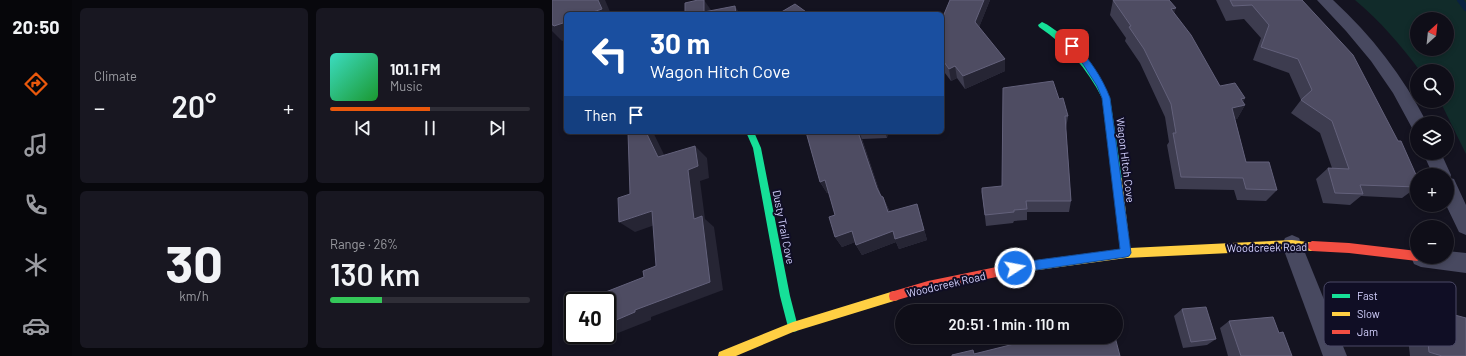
<!DOCTYPE html>
<html lang="en">
<head>
<meta charset="utf-8">
<style>
	:root { --surface:#0f0e18; --page:#181721; --text:#f1f3f6; --muted:#9b9ca2; --line:#2f2e37; --accent:#ea580c }
	body { margin:0; font-family:Barlow,sans-serif; background:var(--page); color:var(--text); height:100vh; display:flex; flex-direction:column; font-size:15px; white-space:nowrap }
	* { box-sizing:border-box; margin:0 }
	p { font-size:13px; color:var(--muted) }
	.icon { flex:none; width:22px; height:22px; fill:none; stroke:currentColor; stroke-width:2; stroke-linecap:round; stroke-linejoin:round }
	.map { position:relative; flex:1; overflow:hidden }
	.panel { display:flex; flex-direction:column; gap:8px; padding:8px; background:#08080d; width:480px }
	.panel>* { flex:none }
	.top-card { position:absolute; left:12px; top:12px; width:380px; height:122px; border-radius:6px; box-shadow:0 2px 6px #0003,0 0 0 1px var(--line); background:#1a4fa0; color:#fff; overflow:hidden }
	.needle { width:26px; rotate:27deg }
	.buttons { position:absolute; left:858px; top:12px; display:grid; gap:8px }
	.buttons a { display:grid; place-items:center; width:44px; height:44px; border-radius:50%; background:var(--surface); box-shadow:0 2px 6px #0003,0 0 0 1px var(--line); font-size:20px }
	.speed { position:absolute; left:12px; top:292px; display:flex; gap:8px; font-size:20px; font-weight:700; text-align:center }
	.speed>* { display:grid; place-content:center; width:52px; height:52px; border-radius:50%; background:var(--surface); box-shadow:0 2px 6px #0003,0 0 0 1px var(--line); line-height:1 }
	.speed .limit { border:2px solid #111; border-radius:6px; background:#fff; color:#111 }
	.pin { position:absolute; display:grid; place-items:center; width:34px; height:34px; color:#fff; margin:-17px; border-radius:8px; box-shadow:0 2px 6px #0006 }
	.me { position:absolute; width:44px; margin:-22px; rotate:79deg; stroke-linejoin:round; filter:drop-shadow(0 0 3px #0008) }
	.turn { display:flex; align-items:center; gap:14px; height:84px; padding:0 20px; font-size:18px }
	.turn .icon { width:52px; height:52px; stroke-width:2.5 }
	.turn b { display:block; font-size:28px; line-height:34px }
	.then { display:flex; align-items:center; height:38px; padding:0 20px; background:#0003; gap:8px; font-size:15px }
	.big { font-size:30px; font-weight:600; line-height:1.1 }
	.panel .widget { flex:1; display:flex; flex-direction:column; justify-content:center; gap:6px; min-width:0; padding:0 14px; border-radius:6px; background:var(--page) }
	.panel .dial { align-items:center; gap:0 }
	.dial b { font-size:52px; line-height:1 }
	.song { display:flex; align-items:center; gap:12px }
	.cover { width:48px; height:48px; border-radius:6px; background:linear-gradient(135deg,hsl(170 70% 55%),hsl(130 70% 35%)) }
	.played { height:4px; border-radius:2px; background:linear-gradient(90deg,var(--accent) 50%,var(--line) 50%) }
	.keys { display:flex; justify-content:space-around; direction:ltr }
	.heat { display:flex; justify-content:space-between; align-items:center; font-size:22px; direction:ltr }
	.charge { height:6px; border-radius:3px; background:linear-gradient(90deg,#34c759 26%,var(--line) 0) }
	.panel .tiles { flex:1; display:grid; gap:8px; grid-template-columns:repeat(2,1fr) }
	.trip { position:absolute; left:343px; top:304px; width:228px; height:40px; border-radius:20px; background:var(--surface); box-shadow:0 2px 6px #0003,0 0 0 1px var(--line); font-weight:600; line-height:40px; text-align:center }
	main { display:flex; flex:1; min-height:0 }
	.tab-bar { display:flex; flex-direction:column; width:72px; justify-content:space-around; align-items:center; background:#06060a; color:var(--muted) }
	.tab-bar .icon { width:28px; height:28px }
	.tab-bar .selected { color:var(--accent) }
	.tab-bar b { font-size:18px; color:var(--text) }
	.map>svg:first-child { display:block }
</style>
</head>
<body>
<main>
<nav class="tab-bar">
<b>20:50</b>
<svg class="icon selected" aria-label="directions" viewBox="0 0 24 24"><path d="M12 3l9 9-9 9-9-9zM9 14v-3h6M13 9l2 2-2 2"/></svg>
<svg class="icon" aria-label="music" viewBox="0 0 24 24"><path d="M9 18V5l10-2v13"/><circle cx="6" cy="18" r="3"/><circle cx="16" cy="16" r="3"/></svg>
<svg class="icon" aria-label="phone" viewBox="0 0 24 24"><path d="M5 4h4l2 5-3 2q2 4 5 5l2-3 5 2v4C11 20 4 13 5 4z"/></svg>
<svg class="icon" aria-label="climate" viewBox="0 0 24 24"><path d="M12 3v18M4 7l16 10M4 17L20 7"/></svg>
<svg class="icon" aria-label="car" viewBox="0 0 24 24"><path d="M5 17H2v-5l4-1 3-4h7l3 4 3 1v5h-3M9 17h6M6 11h13"/><circle cx="7" cy="17" r="2"/><circle cx="17" cy="17" r="2"/></svg>
</nav>
<section class="panel">
<div class="tiles">
<div class="widget"><p>Climate</p>
<div class="heat"><a>−</a><b class="big">20°</b><a>+</a></div>
</div>
<div class="widget">
<div class="song"><i class="cover"></i><div><b>101.1 FM</b><p>Music</p></div></div>
<div class="played"></div>
<div class="keys"><svg class="icon" aria-label="previous" viewBox="0 0 24 24"><path d="M18 5L8 12l10 7zM5 5v14"/></svg><svg class="icon" aria-label="pause" viewBox="0 0 24 24"><path d="M8 5v14M16 5v14"/></svg><svg class="icon" aria-label="next" viewBox="0 0 24 24"><path d="M6 5l10 7-10 7zM19 5v14"/></svg></div>
</div>
<div class="widget dial"><b>30</b><p>km/h</p></div>
<div class="widget"><p>Range · 26%</p><b class="big">130 km</b><div class="charge"></div></div>
</div>
</section>
<div class="map">
<svg width="914" height="356" viewBox="0 0 914 356">
	<rect width="100%" height="100%" fill="#141320"/>
	<path fill="#112b2a" fill-rule="evenodd" d="M803 0H914V154L888 101H895V71H868C849 45 828 21 803 0ZM865 19H895V49H865Z"/>
	<g fill="none" stroke-linecap="round" stroke-linejoin="round">
		<polyline stroke="#0a2240" stroke-width="6" points="908,0 914,8"/>
		<g fill="#484960" fill-rule="evenodd">
			<path d="M765 0H781C820 36 851 76 875 123H865V130L860 128 841 93 819 61 794 31Z"/>
			<polygon points="871,153 889,153 899,175 898,178 902,179 914,205 914,235 907,232 894,205 895,175 881,175"/>
			<polygon points="740,235 747,238 795,356 771,356 730,245 733,238"/>
			<polygon points="865,249 865,257 895,257 895,251 914,253 914,273 869,267 862,264 859,257 862,250"/>
		</g>
		<g fill="#16e098" fill-rule="evenodd">
			<path d="M490 22C497 25 503 30 508 34 530 52 546 73 558 98L570 179 568 182 565 183 562 182 560 179 550 98C535 68 515 46 487 27L486 25Z"/>
			<polygon points="194,132 202,132 209,148 238,296 246,327 245,331 241,332 237,331 236,327 228,296 201,148"/>
		</g>
		<g fill="#ffcf43" fill-rule="evenodd">
			<polygon points="565,175 568,176 570,179 578,248 740,240 763,243 765,246 763,249 760,251 740,250 574,258 464,273 460,271 459,268 460,265 464,263 569,249 560,179 562,176"/>
			<polygon points="342,291 346,292 347,296 346,300 342,301 241,332 184,356 166,356 167,352 241,322"/>
		</g>
		<g fill="#f24e42" fill-rule="evenodd">
			<polygon points="760,241 797,243 865,251 865,257 869,257 868,259 865,261 797,253 760,251 757,249 755,246 757,243"/>
			<polygon points="464,263 468,265 469,268 468,271 464,273 376,291 342,301 338,300 337,296 338,292 342,291 376,281"/>
		</g>
	</g>
	<g fill="#3d3c4f">
		<polygon points="398,0 438,0 427,27 453,71 413,89 405,78 399,81 390,69 390,19"/>
		<polygon points="561,0 622,13 668,86 693,98 691,102 693,105 685,119 683,119 694,162 725,190 714,201 685,200 682,190 623,189 615,145 617,142 613,117 588,63 573,41 574,38 558,15"/>
		<polygon points="664,0 750,0 865,177 862,179 865,187 850,198 809,196 798,205 771,203 764,179 776,168 780,168 768,133 739,113 749,100 737,73 701,60 709,38 692,19 674,21"/>
		<polygon points="507,99 516,116 514,129 519,201 517,212 475,212 475,220 462,221 461,223 434,226 430,192 450,186"/>
		<polygon points="254,132 336,132 335,138 310,139 329,196 331,197 338,212 365,204 375,240 347,249 344,242 310,255 304,245 303,242 290,247 283,237 283,215 277,192 275,193 268,182"/>
		<polygon points="630,309 664,339 655,345 631,348 622,316"/>
		<polygon points="884,310 914,356 858,356 854,321"/>
		<polygon points="677,321 727,333 740,356 676,356 668,328"/>
	</g>
	<g fill="#262534">
		<polygon points="46,0 53,0 59,14 35,14"/>
		<polygon points="152,0 161,13 152,12"/>
		<polygon points="432,0 438,0 424,35 423,22"/>
		<polygon points="183,6 188,14 184,14"/>
		<polygon points="624,8 619,23 619,9"/>
		<polygon points="14,22 14,40 10,41 0,31 0,25"/>
		<polygon points="453,59 453,71 413,89 411,76"/>
		<polygon points="403,66 405,78 399,81 397,69"/>
		<polygon points="693,98 688,107 693,105 685,119 672,121 680,108 689,99"/>
		<polygon points="94,132 101,132 119,169 106,157"/>
		<polygon points="306,132 307,132 310,139 330,199 325,188"/>
		<polygon points="333,132 336,132 335,138"/>
		<polygon points="143,146 155,158 157,178 148,181 153,219 162,227 171,290 99,317 99,320 66,333 55,329 55,324 83,310 142,219 136,170"/>
		<polygon points="273,180 280,191 275,193 268,182"/>
		<polygon points="331,197 336,208 341,223 336,212"/>
		<polygon points="365,204 375,240 347,249 344,242 310,255 304,245 341,231"/>
		<polygon points="100,211 114,221 83,232 67,222"/>
		<polygon points="300,231 306,241 290,247 283,237"/>
	</g>
	<g fill="#4e4c62" stroke="#63617b">
		<polygon points="0,0 46,0 50,9 35,14 14,14 14,22 2,26 1,25 0,25"/>
		<polygon points="146,0 152,0 152,12 183,6 184,14 133,14 133,3"/>
		<polygon points="398,0 432,0 423,22 453,59 411,76 403,66 397,69 390,59 390,19"/>
		<polygon points="561,0 617,0 624,8 619,9 639,35 668,86 683,83 693,98 689,99 693,105 680,108 694,162 717,162 725,190 694,189 691,178 629,177 621,133 624,133 619,104 592,49 577,27 579,26"/>
		<polygon points="678,0 750,0 801,55 846,141 849,141 865,177 861,177 865,187 808,185 811,194 783,193 776,168 797,169 780,121 749,100 760,90 746,59 709,47 717,25 700,5 681,6"/>
		<polygon points="243,4 257,14 226,14"/>
		<polygon points="501,81 507,99 511,98 516,116 513,116 519,201 474,201 475,209 462,210 462,212 433,215 430,192 430,188 450,186 451,88"/>
		<polygon points="76,132 94,132 106,157 143,146 146,166 136,170 142,219 150,216 158,282 83,310 83,312 55,324 55,301 47,301 46,295 92,277 91,271 104,266 100,211 67,222 66,198 78,194"/>
		<polygon points="254,132 306,132 325,188 329,196 331,197 336,212 365,204 372,230 343,239 341,231 304,245 300,231 283,237 277,217 283,215 273,180 268,182"/>
		<polygon points="654,307 664,339 639,342 630,309"/>
		<polygon points="884,310 914,318 914,356 890,356 877,352 873,314 885,318"/>
		<polygon points="721,317 727,333 731,332 740,356 689,356 677,321"/>
		<polygon points="477,337 563,337 568,356 400,356 400,355 421,350 422,354 478,340"/>
	</g>
	<path fill="#1a73e8" stroke="#114b97" d="M520 43 523 44C538 60 550 77 558 98L579 253 577 256 574 257 463 273 460 272 458 268 460 265 463 263 568 249 550 98 545 86 529 61 516 46Z"/>
	<g text-anchor="middle" dominant-baseline="central" stroke-width="4" stroke-linejoin="round" paint-order="stroke">
		<g font-size="11" fill="#d4d2ff" stroke="#100e25">
			<text transform="translate(574 160) rotate(83)">Wagon Hitch Cove</text>
			<text transform="translate(232 227) rotate(79)">Dusty Trail Cove</text>
			<text transform="translate(715 247) rotate(-1)">Woodcreek Road</text>
			<text transform="translate(394 284) rotate(-13)">Woodcreek Road</text>
		</g>
	</g>
	<rect x="772" y="282" width="132" height="64" rx="6" fill="#100e25" stroke="#4b4966" stroke-width="1"/>
	<rect x="780" y="294" width="18" height="4" fill="#16e098"/>
	<rect x="780" y="312" width="18" height="4" fill="#ffcf43"/>
	<rect x="780" y="330" width="18" height="4" fill="#f24e42"/>
	<g font-size="11" fill="#d4d2ff">
		<text x="805" y="300">Fast</text>
		<text x="805" y="318">Slow</text>
		<text x="805" y="336">Jam</text>
	</g>
</svg>
<div class="buttons">
<a><svg class="needle" viewBox="-14 -14 28 28"><path d="M0-13l5 13h-10z" fill="#e53935"/><path d="M0 13l5-13h-10z" fill="#9b9ca2"/></svg></a>
<a><svg class="icon" aria-label="search" viewBox="0 0 24 24"><circle cx="10" cy="10" r="6"/><path d="M15 15l6 6"/></svg></a>
<a><svg class="icon" aria-label="layers" viewBox="0 0 24 24"><path d="M12 4l9 5-9 5-9-5zM3 14l9 5 9-5"/></svg></a>
<a>+</a>
<a>−</a>
</div>
<div class="speed"><div class="limit">40</div></div>
<div class="pin" style="left:520px;top:46px;background:#d93025"><svg class="icon" aria-label="arrive" viewBox="0 0 24 24"><path d="M6 21V4h12l-3 4 3 4H6"/></svg></div>
<svg class="me" style="left:463px;top:268px" viewBox="-20 -20 40 40"><circle r="17" fill="#1a73e8" stroke="#fff" stroke-width="3"/><path d="M0-11L8 9 0 5-8 9z" fill="#fff"/></svg>
<div class="trip">20:51 · 1 min · 110 m</div>
<div class="top-card">
<div class="turn"><svg class="icon" aria-label="left" viewBox="0 0 24 24"><path d="M17 20v-9H6M10 6l-5 5 5 5"/></svg><div><b>30 m</b>Wagon Hitch Cove</div></div>
<div class="then">Then<svg class="icon" aria-label="arrive" viewBox="0 0 24 24"><path d="M6 21V4h12l-3 4 3 4H6"/></svg></div>
</div>
</div>
</main>
</body>
</html>
